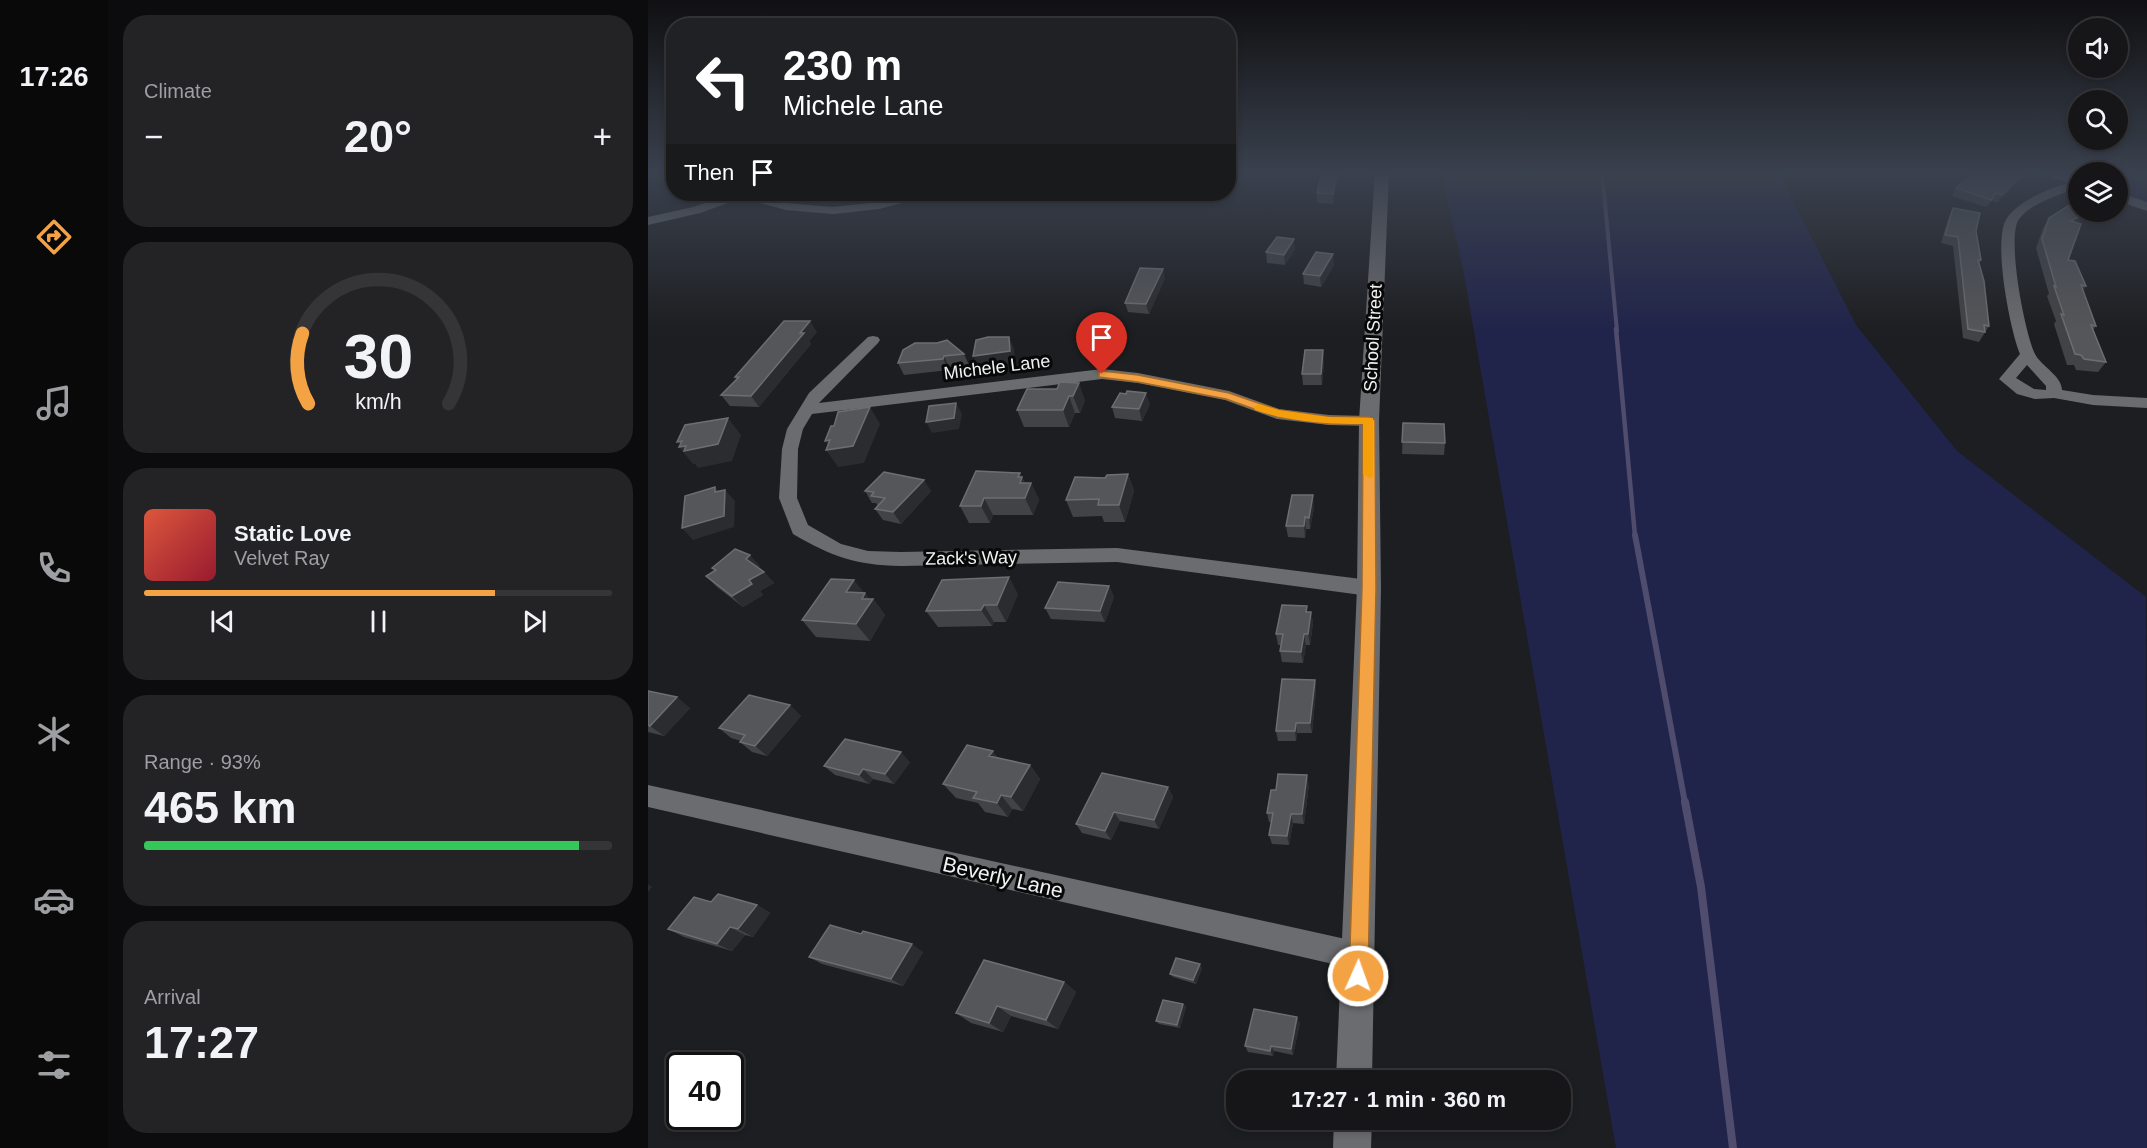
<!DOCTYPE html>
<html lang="en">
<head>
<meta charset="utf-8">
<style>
	:root { --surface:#161619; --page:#232326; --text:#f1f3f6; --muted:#9e9fa2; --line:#353538; --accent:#f4a344 }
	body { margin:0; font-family:Arial,sans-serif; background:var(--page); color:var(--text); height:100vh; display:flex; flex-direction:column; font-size:22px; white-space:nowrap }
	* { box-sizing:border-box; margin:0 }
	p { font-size:20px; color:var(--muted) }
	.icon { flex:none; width:33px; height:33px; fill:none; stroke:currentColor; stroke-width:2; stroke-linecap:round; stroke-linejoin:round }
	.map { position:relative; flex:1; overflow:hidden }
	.sheet { display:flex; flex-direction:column; gap:15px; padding:15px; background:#0c0c0e; width:540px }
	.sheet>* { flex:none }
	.hud { position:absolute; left:18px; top:18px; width:570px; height:183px; border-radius:24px; box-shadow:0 3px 9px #0003,0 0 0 2px var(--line); background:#202124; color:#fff; overflow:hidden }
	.fabs { position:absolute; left:1420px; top:18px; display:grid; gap:12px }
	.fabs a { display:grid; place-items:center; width:60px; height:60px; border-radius:50%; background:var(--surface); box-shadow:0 3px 9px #0003,0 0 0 2px var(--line); font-size:30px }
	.speed { position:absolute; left:18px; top:1052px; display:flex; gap:12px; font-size:30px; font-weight:700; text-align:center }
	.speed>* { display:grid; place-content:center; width:78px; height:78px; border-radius:50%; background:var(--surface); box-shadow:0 3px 9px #0003,0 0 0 2px var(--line); line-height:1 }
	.speed .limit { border:3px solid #111; border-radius:9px; background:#fff; color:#111 }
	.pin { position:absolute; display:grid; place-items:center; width:51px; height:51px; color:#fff; margin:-62px -26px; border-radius:50% 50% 50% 0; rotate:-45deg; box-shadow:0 0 6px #0007 }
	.pin .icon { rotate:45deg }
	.me { position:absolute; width:66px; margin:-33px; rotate:2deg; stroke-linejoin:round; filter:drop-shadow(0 0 4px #0008) }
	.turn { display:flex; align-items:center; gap:21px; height:126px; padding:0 18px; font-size:27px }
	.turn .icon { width:78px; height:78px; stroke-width:2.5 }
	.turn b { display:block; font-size:42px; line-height:51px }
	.then { display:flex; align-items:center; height:57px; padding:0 18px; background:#0003; gap:12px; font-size:22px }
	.big { font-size:45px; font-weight:600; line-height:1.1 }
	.sheet .tile { flex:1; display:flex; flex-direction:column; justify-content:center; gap:9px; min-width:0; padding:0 21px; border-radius:24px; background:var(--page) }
	.sheet .dial { align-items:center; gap:0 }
	.dial svg { height:156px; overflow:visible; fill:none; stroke:var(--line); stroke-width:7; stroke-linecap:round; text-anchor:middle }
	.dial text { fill:var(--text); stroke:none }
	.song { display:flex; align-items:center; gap:18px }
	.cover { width:72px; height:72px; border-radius:9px; background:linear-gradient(135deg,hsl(10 70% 55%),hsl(350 70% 35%)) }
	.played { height:6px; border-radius:3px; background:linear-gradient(90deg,var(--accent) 75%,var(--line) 75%) }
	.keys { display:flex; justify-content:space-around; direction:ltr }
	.heat { display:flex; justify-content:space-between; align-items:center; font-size:33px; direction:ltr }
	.charge { height:9px; border-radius:4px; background:linear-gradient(90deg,#34c759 93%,var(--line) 0) }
	.trip { position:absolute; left:578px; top:1070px; width:345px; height:60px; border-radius:24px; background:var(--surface); box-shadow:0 3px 9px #0003,0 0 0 2px var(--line); font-weight:600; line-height:60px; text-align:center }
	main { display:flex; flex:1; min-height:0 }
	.tab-bar { display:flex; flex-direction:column; width:108px; justify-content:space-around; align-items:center; background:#09090a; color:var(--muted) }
	.tab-bar .icon { width:42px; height:42px }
	.tab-bar .on { color:var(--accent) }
	.tab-bar b { font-size:27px; color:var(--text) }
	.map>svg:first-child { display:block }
</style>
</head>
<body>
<main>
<nav class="tab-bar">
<b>17:26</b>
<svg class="icon on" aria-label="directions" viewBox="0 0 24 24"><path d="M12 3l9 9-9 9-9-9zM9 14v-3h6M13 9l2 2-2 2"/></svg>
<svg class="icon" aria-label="music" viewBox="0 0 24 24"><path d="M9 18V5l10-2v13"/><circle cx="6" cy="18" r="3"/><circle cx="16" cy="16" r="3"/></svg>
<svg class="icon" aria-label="phone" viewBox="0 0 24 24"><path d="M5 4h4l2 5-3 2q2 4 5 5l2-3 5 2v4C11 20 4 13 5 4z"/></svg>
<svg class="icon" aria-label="climate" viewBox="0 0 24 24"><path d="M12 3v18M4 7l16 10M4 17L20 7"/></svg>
<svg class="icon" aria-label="car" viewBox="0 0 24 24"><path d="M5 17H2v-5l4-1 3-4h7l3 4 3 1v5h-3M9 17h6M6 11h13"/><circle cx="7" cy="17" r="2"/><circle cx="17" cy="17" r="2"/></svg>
<svg class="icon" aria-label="filters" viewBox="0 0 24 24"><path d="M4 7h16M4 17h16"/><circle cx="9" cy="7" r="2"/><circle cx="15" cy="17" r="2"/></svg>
</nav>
<section class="sheet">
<div class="tile"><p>Climate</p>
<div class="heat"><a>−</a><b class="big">20°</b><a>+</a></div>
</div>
<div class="tile dial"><svg viewBox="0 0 100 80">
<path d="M14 69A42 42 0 1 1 86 69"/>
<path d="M14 69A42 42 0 0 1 11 33" stroke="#f4a344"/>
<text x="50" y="56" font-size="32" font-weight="700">30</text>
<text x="50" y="72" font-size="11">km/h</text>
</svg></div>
<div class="tile">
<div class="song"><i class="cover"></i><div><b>Static Love</b><p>Velvet Ray</p></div></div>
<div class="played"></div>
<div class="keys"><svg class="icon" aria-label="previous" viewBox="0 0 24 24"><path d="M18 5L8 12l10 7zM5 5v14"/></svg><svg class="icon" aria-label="pause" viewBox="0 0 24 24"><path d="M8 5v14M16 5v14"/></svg><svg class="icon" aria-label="next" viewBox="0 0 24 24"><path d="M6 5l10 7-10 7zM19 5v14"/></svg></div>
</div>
<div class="tile"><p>Range · 93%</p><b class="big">465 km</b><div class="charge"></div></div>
<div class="tile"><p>Arrival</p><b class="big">17:27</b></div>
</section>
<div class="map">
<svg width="1499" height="1148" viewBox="0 0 1499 1148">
	<rect width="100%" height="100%" fill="#1d1e21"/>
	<g fill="#21244a">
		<polygon points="793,171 1130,171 1208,325 1309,451 1498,597 1499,1148 968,1148 816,274"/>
		<polygon points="1411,171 1481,171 1499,177 1499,202 1470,192 1470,172 1431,172 1431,178"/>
	</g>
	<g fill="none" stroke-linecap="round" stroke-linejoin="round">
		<polyline stroke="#4f4c6e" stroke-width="4" points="954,171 969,331"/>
		<polyline stroke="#4f4c6e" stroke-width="4.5" points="968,329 987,536"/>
		<polyline stroke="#4f4c6e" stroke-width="6" points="987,535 1037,803"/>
		<polyline stroke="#4f4c6e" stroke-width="8" points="1037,802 1053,887 1085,1148"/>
		<g fill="#6b6c6f" fill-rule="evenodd">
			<path d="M1431 180V187C1412 195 1384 202 1371 219 1358 237 1377 334 1387 354 1393 366 1414 376 1414 390L1445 395 1499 398V408L1445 405 1406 398 1387 399 1369 394 1351 379 1372 354C1362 330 1344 239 1359 218 1373 198 1408 186 1431 180ZM1379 365 1398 386V390L1386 389 1368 378Z"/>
			<polygon points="85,194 103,194 138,203 185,207 231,202 266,194 283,194 281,196 231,209 185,214 138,210 94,198 52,213 0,225 0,217 45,207"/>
			<path d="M225 336 230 337 232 340 230 343 171 403 454 369 490 373 581 391 631 409 681 415 721 416 727 417 729 421 727 425 721 426 681 425 629 419 577 400 490 383 454 379 164 414 155 429 150 449 149 498 160 525 193 544 220 551 253 552 469 548 721 580 728 583 731 588 728 593 721 596 469 562 253 566C207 565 185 557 145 534L143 529 131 498 134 449 139 429 161 393 220 337Z"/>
			<polygon points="0,785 711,942 721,946 725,956 721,966 711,970 0,807"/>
		</g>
		<g fill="#6b6c6f" fill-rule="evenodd">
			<polygon points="727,171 741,171 731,421 733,588 724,1080 688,1080 709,588 711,421"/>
			<polygon points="1392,171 1413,171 1431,177 1431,186 1394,174"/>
			<polygon points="1470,192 1499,202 1499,211 1470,201"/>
			<polygon points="686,1119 724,1119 723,1148 685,1148"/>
		</g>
	</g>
	<g fill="#424346">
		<polygon points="691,171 685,204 669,203 669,193"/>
		<polygon points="1376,177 1349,203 1344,201 1338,207 1304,196 1308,188"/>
		<polygon points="1305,208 1328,231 1333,260 1331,264 1341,326 1331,342 1315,338 1305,246 1293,243 1301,216"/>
		<polygon points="1431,212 1447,212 1429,223 1420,260 1438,286 1435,290 1448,326 1445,330 1458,362 1450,372 1428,370 1426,365 1419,365 1406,324 1408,321 1399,296 1401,294 1388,248 1395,228 1401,218"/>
		<polygon points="647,249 637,265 619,263 618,252"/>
		<polygon points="686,265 673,287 656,284 655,274"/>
		<polygon points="517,278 501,314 480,312 477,303"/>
		<polygon points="169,332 161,341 163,344 111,407 82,406 73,395 88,379 87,377"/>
		<polygon points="255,350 316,354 321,365 301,367 301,370 256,375 250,363"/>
		<polygon points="676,362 674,385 655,385 654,374"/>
		<polygon points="409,389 437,400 432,413 427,413 421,427 376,427 369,410"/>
		<polygon points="478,394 502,404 494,421 467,418 464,407"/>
		<polygon points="755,423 797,443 796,455 754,454"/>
		<polygon points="372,473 377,483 383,483 391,500 385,515 345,515 342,523 321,523 312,506"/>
		<polygon points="480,474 486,491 477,522 456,522 454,516 425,517 418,500 457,478"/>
		<polygon points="217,491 283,491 253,524 235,520 227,509 230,506 228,503 224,503"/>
		<polygon points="666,507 662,529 658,529 657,538 640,537 638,526"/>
		<polygon points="112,566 110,568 116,572 126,583 112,591 115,595 95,607 69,587 58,576 67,571 64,568"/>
		<polygon points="461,586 466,597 457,622 403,619 397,608"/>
		<polygon points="217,593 221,599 225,599 237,615 222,641 168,637 154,620"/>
		<polygon points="370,594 358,622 346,622 344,626 290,627 278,611"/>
		<polygon points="659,612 663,612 665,623 662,645 658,645 655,663 634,662 632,651 633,645 630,645 628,634"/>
		<polygon points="667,680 668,691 664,733 649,733 648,741 630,741 628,731"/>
		<polygon points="0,691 42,708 16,736 0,732"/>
		<polygon points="153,716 119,756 104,752 92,742 93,741 83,738 71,728"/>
		<polygon points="262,762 246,784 225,779 221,784 187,775 176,766"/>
		<polygon points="382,765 392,779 375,811 364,809 360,817 337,812 330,803 308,798 295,784"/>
		<polygon points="661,785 656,824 645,823 641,845 624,844 621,835 623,822 621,822 619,813 628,790"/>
		<polygon points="520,787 525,797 511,829 472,821 463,840 434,833 428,824"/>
		<polygon points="63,902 109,905 122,913 105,937 97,935 84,951 36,937 20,929"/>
		<polygon points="275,952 255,986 174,964 161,957"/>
		<polygon points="554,968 548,984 525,977 522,974"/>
		<polygon points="416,982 428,992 410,1029 363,1016 355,1032 323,1023 308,1013"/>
		<polygon points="535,1004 538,1007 532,1028 511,1024 508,1021"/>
		<polygon points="652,1023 645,1055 626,1051 625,1056 600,1052 597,1046"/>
	</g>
	<g fill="#2b2c2f">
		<polygon points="689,171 691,171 685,204 685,194"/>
		<polygon points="1378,171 1379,171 1376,177 1349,203 1354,195"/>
		<polygon points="1439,212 1447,212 1417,231 1423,221"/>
		<polygon points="646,239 647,249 637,265 636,255"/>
		<polygon points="685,254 686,265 673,287 672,276"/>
		<polygon points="515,269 517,278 501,314 498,304"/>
		<polygon points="162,321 169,332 161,341 163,344 111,407 103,396"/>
		<polygon points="361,337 366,349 367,362 330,367 325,356"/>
		<polygon points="675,350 676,362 674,385 673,374"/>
		<polygon points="296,356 301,367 301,370 295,359"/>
		<polygon points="431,383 437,400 432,413 425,396"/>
		<polygon points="498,393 502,404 494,421 491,409"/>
		<polygon points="421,396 427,413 421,427 415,410"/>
		<polygon points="308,403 314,414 311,429 284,433 278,422"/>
		<polygon points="222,407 232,424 216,463 190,467 178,450 183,449 177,441"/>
		<polygon points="80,418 93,435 84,461 50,468 47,464 45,464 31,447 34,447 29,442"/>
		<polygon points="372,473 380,490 383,483 391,500 385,515 377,498 370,477"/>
		<polygon points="480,474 486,491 477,522 471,505"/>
		<polygon points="276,480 283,491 253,524 245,512"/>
		<polygon points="67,487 77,498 77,490 87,501 86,527 45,540 34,528 67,492"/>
		<polygon points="665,495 666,507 662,529 661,518"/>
		<polygon points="336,498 345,515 342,523 333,506"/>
		<polygon points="657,517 658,529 657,538 656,526"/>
		<polygon points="102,555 112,566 108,570 98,559"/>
		<polygon points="116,572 126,583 112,591 115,595 95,607 84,596 101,580"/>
		<polygon points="361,577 370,594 358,622 349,605"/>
		<polygon points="206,580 223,601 225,599 237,615 222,641 208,624 198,592"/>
		<polygon points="461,586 466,597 457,622 452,611"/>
		<polygon points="336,605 346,622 344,626 333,610"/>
		<polygon points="663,612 665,623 662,645 660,634"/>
		<polygon points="656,634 658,645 655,663 653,652"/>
		<polygon points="667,680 668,691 664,733 662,723"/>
		<polygon points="29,697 42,708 16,736 2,726"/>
		<polygon points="142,705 153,716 119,756 107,746"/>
		<polygon points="648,723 649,733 648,741 647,731"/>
		<polygon points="345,751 356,766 341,756"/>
		<polygon points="253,752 262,762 246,784 237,774"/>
		<polygon points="382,765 392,779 375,811 363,797"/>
		<polygon points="215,769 225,779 221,784 211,775"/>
		<polygon points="659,775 661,785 656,824 654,814"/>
		<polygon points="520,787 525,797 511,829 506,820"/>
		<polygon points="353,795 364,809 360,817 349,803"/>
		<polygon points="466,812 472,821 463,840 457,831"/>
		<polygon points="643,814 645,823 641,845 639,836"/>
		<polygon points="0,884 4,887 0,892"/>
		<polygon points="109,905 122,913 105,937 90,929"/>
		<polygon points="82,927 97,935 84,951 69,944"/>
		<polygon points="264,944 275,952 255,986 243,979"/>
		<polygon points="552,964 554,968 548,984 545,980"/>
		<polygon points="416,982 428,992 410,1029 398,1020"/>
		<polygon points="535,1004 538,1007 532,1028 529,1025"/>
		<polygon points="349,1006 363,1016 355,1032 341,1023"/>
		<polygon points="649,1017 652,1023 645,1055 643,1049"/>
		<polygon points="623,1046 626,1051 625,1056 622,1051"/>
	</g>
	<g fill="#555659" stroke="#6d6e71" stroke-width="1.5">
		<polygon points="674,171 689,171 685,194 669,193"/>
		<polygon points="1327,171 1378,171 1354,195 1348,193 1343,200 1308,188"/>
		<polygon points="1431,199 1431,212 1439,212 1423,221 1433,224 1420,260 1427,261 1438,286 1433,285 1448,326 1443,325 1458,362 1436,359 1433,355 1427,354 1413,314 1416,315 1406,286 1408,287 1394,239 1401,218"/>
		<polygon points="1305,208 1332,213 1328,231 1333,260 1330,260 1336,281 1341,326 1336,325 1337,332 1320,329 1310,237 1297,235"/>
		<polygon points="629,237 646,239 636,255 618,252"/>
		<polygon points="668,252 685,254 672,276 655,274"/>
		<polygon points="492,268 515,269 498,304 477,303"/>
		<polygon points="136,321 162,321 152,333 156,333 103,396 73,395 91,377 87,377"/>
		<polygon points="340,337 361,337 362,351 325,356 328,340"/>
		<polygon points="299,340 316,354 296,356 295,359 250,363 255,350 267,343 289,343"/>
		<polygon points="657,350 675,350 673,374 654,374"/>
		<polygon points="412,382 431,383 425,396 421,396 415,410 369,410 379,389 409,389"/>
		<polygon points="479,391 498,393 491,409 464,407 472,393 478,394"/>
		<polygon points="308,403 306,418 278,422 281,406"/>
		<polygon points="222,407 205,446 178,450 182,440 177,441 183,426 186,426 190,412"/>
		<polygon points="80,418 70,444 36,451 38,446 31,447 34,441 29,442 37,425"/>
		<polygon points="755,423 796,424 797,443 754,442"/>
		<polygon points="328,471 372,473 370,477 374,477 372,483 383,483 377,498 336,498 333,506 312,506"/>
		<polygon points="236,472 276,480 245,512 227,509 237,498 223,496 226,492 217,491"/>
		<polygon points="480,474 471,505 450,505 451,499 418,500 427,477 457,478 459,475"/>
		<polygon points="67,487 67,492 77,490 76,516 34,528 37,496"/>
		<polygon points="644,495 665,495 661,518 657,517 656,526 638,526"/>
		<polygon points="87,549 102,555 98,559 116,572 101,580 104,584 84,596 58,576 68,570 64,568"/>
		<polygon points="361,577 349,605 336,605 333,610 278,611 294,580"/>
		<polygon points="183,579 206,580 198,592 217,593 214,599 225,599 208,624 154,620"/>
		<polygon points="410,582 461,586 452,611 397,608"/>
		<polygon points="634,605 659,606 658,612 663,612 660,634 656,634 653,652 632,651 635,634 628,634"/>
		<polygon points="634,679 667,680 662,723 648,723 647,731 628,731"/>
		<polygon points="0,691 29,697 2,726 0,725"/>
		<polygon points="101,695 142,705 107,746 92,742 97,735 71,728"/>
		<polygon points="197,739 253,752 237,774 215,769 211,775 176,766"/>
		<polygon points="319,745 345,751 341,756 382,765 363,797 353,795 349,803 325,798 329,792 295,784"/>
		<polygon points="454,773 520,787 506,820 466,812 457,831 428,824"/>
		<polygon points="630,774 659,775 654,814 643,814 639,836 621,835 625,813 619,813 623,790 628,790"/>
		<polygon points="70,894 109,905 90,929 82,927 69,944 20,929 46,897 63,902"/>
		<polygon points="182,925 213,934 215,931 264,944 243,979 161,957"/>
		<polygon points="528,958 552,964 545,980 522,974"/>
		<polygon points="336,960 416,982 398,1020 349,1006 341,1023 308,1013"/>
		<polygon points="515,1000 535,1004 529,1025 508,1021"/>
		<polygon points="606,1009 649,1017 643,1049 623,1046 622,1051 597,1046"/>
	</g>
	<linearGradient id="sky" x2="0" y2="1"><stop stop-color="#101012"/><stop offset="0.52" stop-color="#3a414e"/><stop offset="1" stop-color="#3a414e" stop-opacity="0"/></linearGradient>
	<rect width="1499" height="332" fill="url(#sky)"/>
	<polygon fill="#f4a344" stroke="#9f6a2c" stroke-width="1.5" points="454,371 490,375 581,393 631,410 681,417 721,417 727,420 728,588 720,976 717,983 710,986 704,983 701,976 714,588 715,424 681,424 629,417 578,399 490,382 451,377 451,372"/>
	<path fill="#f59e0b" d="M611 404 631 410 681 417 725 418V477L721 478 715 474V424C678 424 642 422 607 410L605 407Z"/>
	<g text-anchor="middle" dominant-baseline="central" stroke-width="6" stroke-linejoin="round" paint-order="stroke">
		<g font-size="18" fill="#f1f2f4" stroke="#080809">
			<text transform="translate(725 338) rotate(-87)">School Street</text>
			<text transform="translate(349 367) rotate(-7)">Michele Lane</text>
			<text transform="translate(323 558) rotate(-1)">Zack's Way</text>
		</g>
		<g font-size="21" fill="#f1f2f4" stroke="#080809">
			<text transform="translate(355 877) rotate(13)">Beverly Lane</text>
		</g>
	</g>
</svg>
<div class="fabs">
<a><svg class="icon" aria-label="sound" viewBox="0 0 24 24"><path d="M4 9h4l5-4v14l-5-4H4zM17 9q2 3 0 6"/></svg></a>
<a><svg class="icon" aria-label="search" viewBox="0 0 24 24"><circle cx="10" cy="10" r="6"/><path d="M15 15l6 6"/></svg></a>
<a><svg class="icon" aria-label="layers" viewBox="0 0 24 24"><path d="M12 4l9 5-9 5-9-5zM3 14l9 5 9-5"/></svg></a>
</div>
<div class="speed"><div class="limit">40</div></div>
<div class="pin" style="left:454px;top:374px;background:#d93025"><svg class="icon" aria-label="arrive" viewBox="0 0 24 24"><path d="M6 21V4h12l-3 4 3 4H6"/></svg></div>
<svg class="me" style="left:710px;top:976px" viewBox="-20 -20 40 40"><circle r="17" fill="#f4a344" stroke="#fff" stroke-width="3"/><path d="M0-11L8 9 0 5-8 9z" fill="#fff"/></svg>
<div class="trip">17:27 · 1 min · 360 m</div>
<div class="hud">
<div class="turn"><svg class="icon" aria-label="left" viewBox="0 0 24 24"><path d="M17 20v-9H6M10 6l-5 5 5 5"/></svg><div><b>230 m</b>Michele Lane</div></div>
<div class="then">Then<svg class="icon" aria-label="arrive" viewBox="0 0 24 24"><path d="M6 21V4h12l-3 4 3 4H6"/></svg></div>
</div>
</div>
</main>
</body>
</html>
